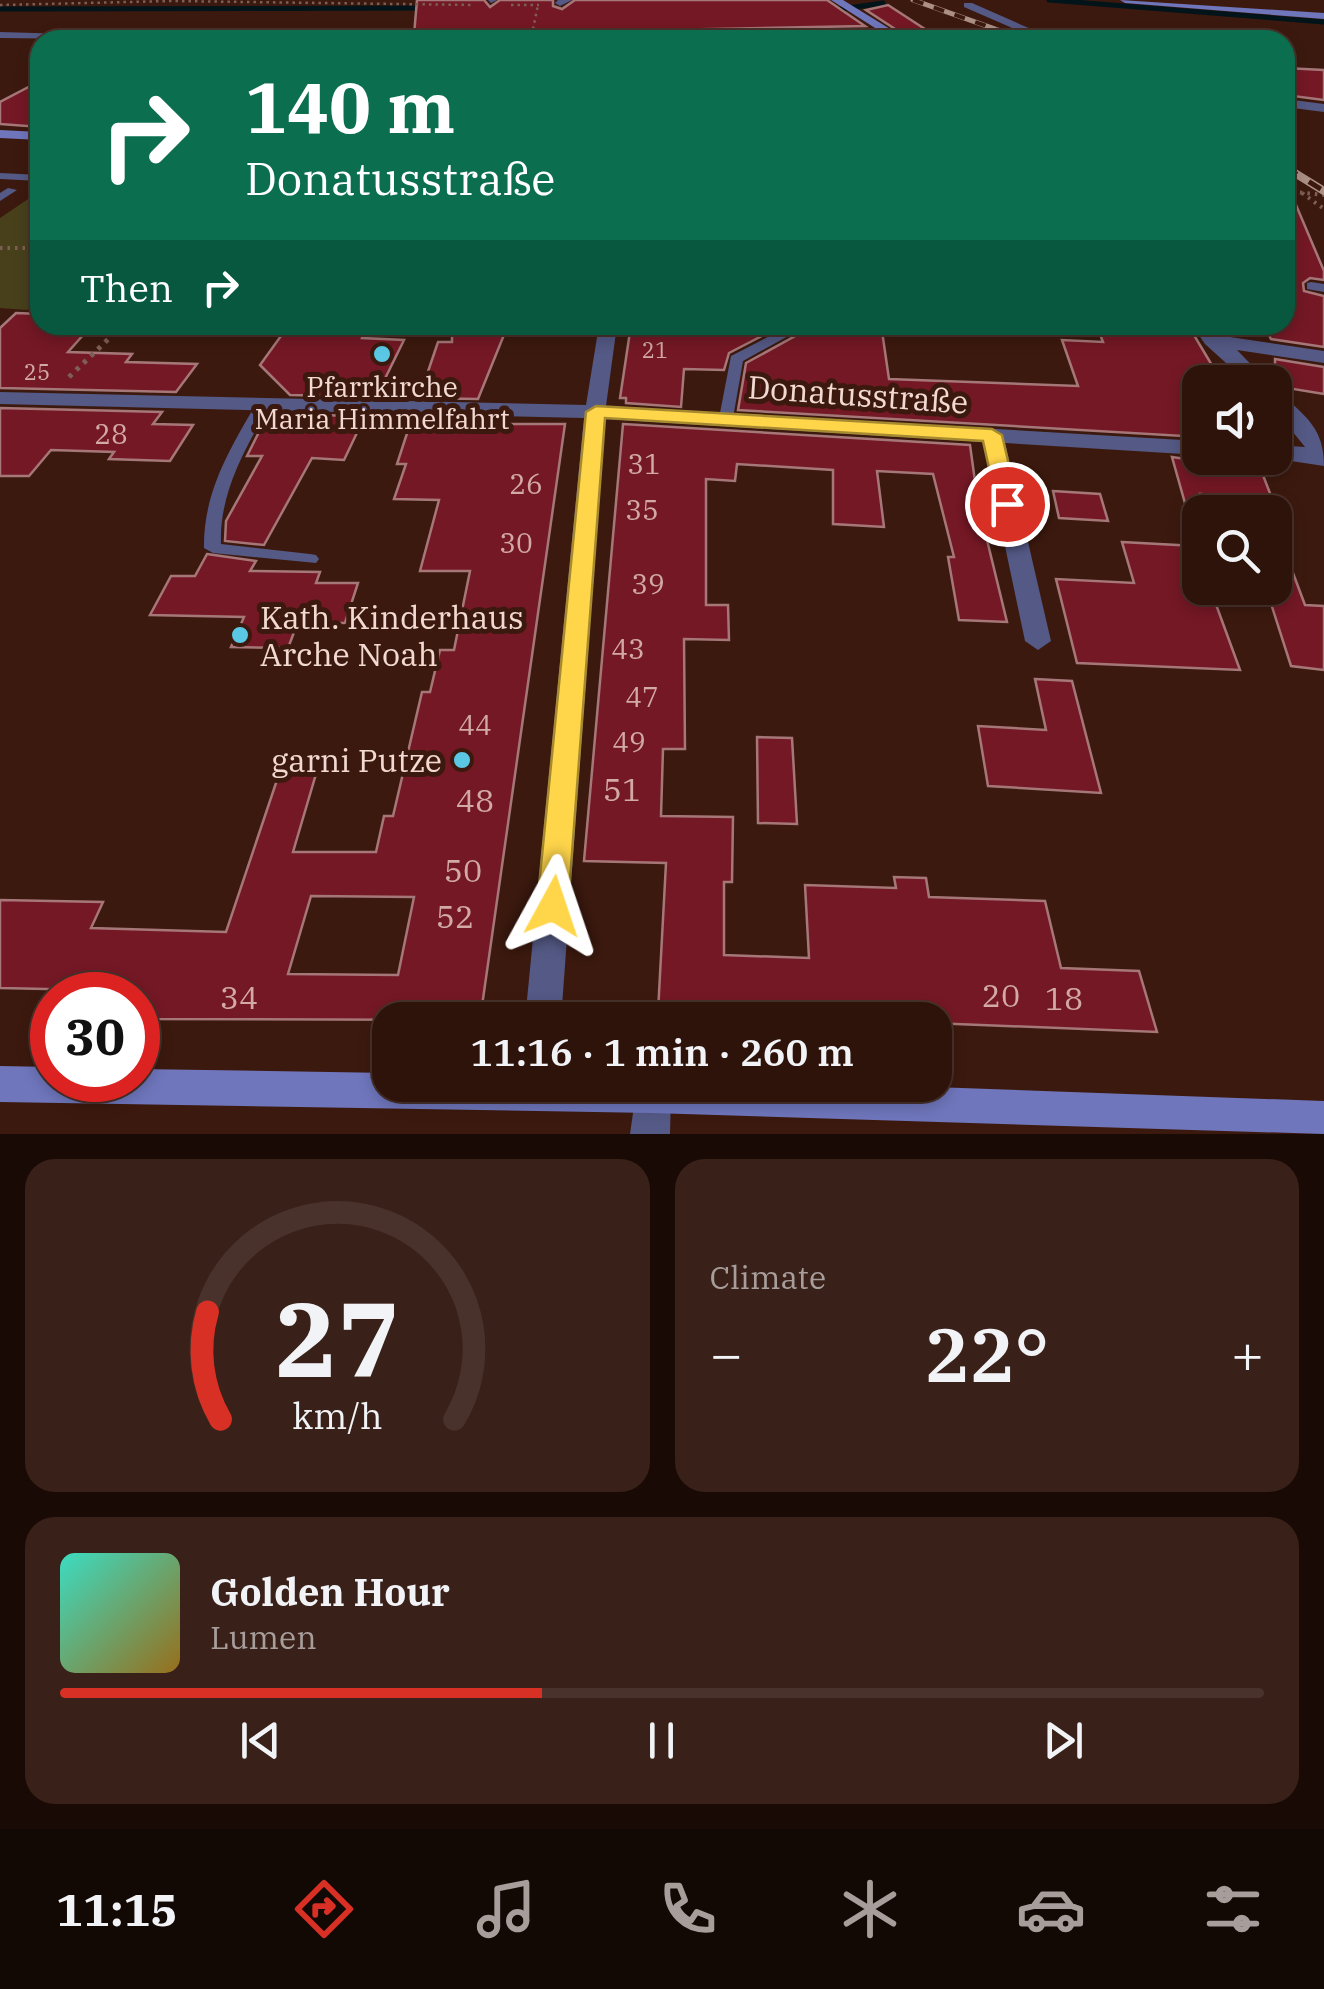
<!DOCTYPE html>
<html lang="en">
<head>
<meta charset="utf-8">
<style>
	:root { --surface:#2d130a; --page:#392018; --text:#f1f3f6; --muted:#a79e9c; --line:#48322b; --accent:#d93025 }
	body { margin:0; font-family:"IBM Plex Serif",serif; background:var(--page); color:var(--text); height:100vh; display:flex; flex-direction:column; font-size:38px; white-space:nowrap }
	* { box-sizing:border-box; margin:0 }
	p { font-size:32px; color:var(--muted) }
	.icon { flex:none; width:55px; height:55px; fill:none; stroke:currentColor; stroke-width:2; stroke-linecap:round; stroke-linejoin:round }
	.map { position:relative; height:1134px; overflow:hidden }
	.panel { display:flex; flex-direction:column; gap:25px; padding:25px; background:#190a06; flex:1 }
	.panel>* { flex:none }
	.hud { position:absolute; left:30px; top:30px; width:1265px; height:305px; border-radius:30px; box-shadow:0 5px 15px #0003,0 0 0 2px var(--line); background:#0b6e4f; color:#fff; overflow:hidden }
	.buttons { position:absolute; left:1182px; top:365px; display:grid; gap:20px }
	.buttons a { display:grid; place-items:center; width:110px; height:110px; border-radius:20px; background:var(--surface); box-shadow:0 5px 15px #0003,0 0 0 2px var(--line); font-size:50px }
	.speed { position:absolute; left:30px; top:972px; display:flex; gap:20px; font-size:50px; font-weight:700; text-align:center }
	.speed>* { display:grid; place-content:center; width:130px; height:130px; border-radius:50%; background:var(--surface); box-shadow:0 5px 15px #0003,0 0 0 2px var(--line); line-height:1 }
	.speed .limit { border:15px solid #d22; background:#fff; color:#111 }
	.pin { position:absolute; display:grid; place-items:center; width:85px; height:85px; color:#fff; margin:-42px; border:5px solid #fff; border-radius:50%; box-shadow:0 2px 10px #0007 }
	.me { position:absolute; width:110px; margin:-55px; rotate:5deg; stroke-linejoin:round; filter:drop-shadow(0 0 8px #0008) }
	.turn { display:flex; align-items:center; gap:35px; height:210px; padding:0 50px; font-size:45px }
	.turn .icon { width:130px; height:130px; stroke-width:2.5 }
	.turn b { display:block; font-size:70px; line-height:85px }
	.then { display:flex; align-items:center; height:95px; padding:0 50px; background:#0003; gap:20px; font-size:38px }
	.big { font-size:75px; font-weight:600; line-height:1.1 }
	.panel .widget { flex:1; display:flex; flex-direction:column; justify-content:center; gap:15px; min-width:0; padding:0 35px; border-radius:30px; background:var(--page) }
	.panel .dial { align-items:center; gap:0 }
	.dial svg { height:260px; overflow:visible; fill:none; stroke:var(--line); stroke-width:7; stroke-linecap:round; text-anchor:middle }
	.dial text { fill:var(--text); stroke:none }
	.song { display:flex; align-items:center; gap:30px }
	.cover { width:120px; height:120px; border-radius:15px; background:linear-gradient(135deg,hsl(170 70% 55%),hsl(40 70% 35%)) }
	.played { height:10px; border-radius:5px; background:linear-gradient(90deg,var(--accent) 40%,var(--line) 40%) }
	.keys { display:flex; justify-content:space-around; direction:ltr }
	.heat { display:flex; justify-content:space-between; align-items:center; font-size:55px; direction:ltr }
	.panel .tiles { flex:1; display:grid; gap:25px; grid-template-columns:1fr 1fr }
	.widget:last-child { grid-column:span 2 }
	.trip { position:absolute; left:372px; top:1002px; width:580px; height:100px; border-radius:30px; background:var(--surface); box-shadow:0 5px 15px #0003,0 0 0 2px var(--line); font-weight:600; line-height:100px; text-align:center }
	.menu { display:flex; height:160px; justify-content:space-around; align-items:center; background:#120804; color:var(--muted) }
	.menu .icon { width:70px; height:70px }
	.menu .on { color:var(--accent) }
	.menu b { font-size:45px; color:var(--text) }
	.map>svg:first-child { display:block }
</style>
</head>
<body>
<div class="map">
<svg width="1324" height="1134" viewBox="0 0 1324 1134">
	<rect width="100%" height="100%" fill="#3c190e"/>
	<polygon fill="#47401b" points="40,191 40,299 27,310 0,308 0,218"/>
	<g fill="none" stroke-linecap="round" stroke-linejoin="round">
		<g stroke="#00141a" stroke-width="5">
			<polyline points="1049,0 1324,22"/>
			<polyline points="0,9 429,8"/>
			<polyline points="841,9 883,3"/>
		</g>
	</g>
	<g fill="#741825" stroke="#a67778" stroke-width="2.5" fill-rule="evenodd">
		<polygon points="417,0 484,0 490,7 500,0 553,0 553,6 562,9 575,0 827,0 865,26 414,35"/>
		<polygon points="888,5 931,33 922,33 935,40 912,40 866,10"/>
		<polygon points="1285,68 1324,70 1324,100 1285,95"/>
		<polygon points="40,81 40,127 0,124 0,102"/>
		<polygon points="1285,179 1324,271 1324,280 1310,278 1303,283 1304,291 1324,296 1324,347 1271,339 1264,325 1285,325"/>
		<polygon points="16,313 40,314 40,325 92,325 68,352 132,354 126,362 197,364 176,392 0,388 0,328"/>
		<polygon points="452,325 508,325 478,399 419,398 438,342 452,342"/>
		<polygon points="631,325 779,325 779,327 729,353 724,370 684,369 681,407 626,403 626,398 620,398"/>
		<polygon points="1136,325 1188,325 1222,382 1200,382 1200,437 738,410 746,363 808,329 882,331 889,379 1078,386 1062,340 1103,342 1098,329 1139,330"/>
		<polygon points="286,329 364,333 362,338 404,340 376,397 290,395 260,365"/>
		<polygon points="1275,359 1324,367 1324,394 1275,386"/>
		<polygon points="0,408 162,412 153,424 193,425 170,461 109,459 114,452 51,450 29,476 0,476"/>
		<polygon points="311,415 365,416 344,460 312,458 264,545 225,541 226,521 262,456 247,456 262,426 324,428"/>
		<path d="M412 418 470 419 468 424H565L480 1020 138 1019V991L0 988V900L103 902 91 928 226 932 279 774H316L293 852H376L384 816H393L422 692H430L440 650H454L470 571H420L439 500 394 499 406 464H397ZM311 896 414 897 398 975 288 974Z"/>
		<polygon points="623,424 970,445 978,503 1007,622 959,620 948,557 954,557 933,474 877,471 884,527 833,524 833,470 737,464 735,481 706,479 706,605 728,605 729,640 684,639 685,749 663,749 661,816 733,817 732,882 724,882 724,955 809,958 805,885 896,888 894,877 926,878 929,897 1045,901 1061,968 1139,971 1157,1032 658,1012 666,863 584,861"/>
		<polygon points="1172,457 1261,470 1276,509 1212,503 1210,495 1200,494 1200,527 1192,528"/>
		<polygon points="1053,491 1100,494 1108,521 1059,518"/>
		<polygon points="1278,533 1305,605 1324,606 1324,670 1291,666 1266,588 1275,588"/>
		<polygon points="1122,542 1195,546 1200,588 1210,588 1240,670 1077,663 1056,579 1134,583"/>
		<polygon points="207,554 256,561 250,571 320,572 316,583 358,583 345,623 298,622 288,648 231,647 244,617 150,615 171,576 195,576"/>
		<polygon points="1035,679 1072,681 1101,793 988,786 978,726 1046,730"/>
		<polygon points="757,737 792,738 797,824 758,823"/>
	</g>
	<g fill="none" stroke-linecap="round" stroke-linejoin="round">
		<g stroke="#7e5f55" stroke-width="2.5" stroke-dasharray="2.5 4" stroke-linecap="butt">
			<polyline points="0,5 171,1 474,5"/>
			<polyline points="511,5 539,5"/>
			<polyline points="533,29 538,5"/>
		</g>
		<g stroke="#7e5f55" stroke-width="4" stroke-dasharray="2.5 5" stroke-linecap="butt">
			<polyline points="1285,191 1324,195"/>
			<polyline points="1302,193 1324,209"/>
			<polyline points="0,248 40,248"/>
		</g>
		<polyline stroke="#7e5f55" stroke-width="5" stroke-dasharray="4 6" stroke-linecap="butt" points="69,377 123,325"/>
		<g fill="#545985" fill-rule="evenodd">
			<polygon points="488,0 497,0 491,3"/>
			<polygon points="0,173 40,175 40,181 0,179"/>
			<polygon points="8,188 17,190 0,201 0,193"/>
			<polygon points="1311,282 1324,284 1324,292 1307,289 1307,283"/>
			<polygon points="791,325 808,325 743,361 733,418 726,422 721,421 719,418 731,356"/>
			<path d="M263 400 270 404C246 448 219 492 221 544L310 554 316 555 319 559 316 563 213 553 204 548C203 494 229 450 256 404Z"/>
		</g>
		<g fill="#545985" fill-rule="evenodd">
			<polygon points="558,0 572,0 560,6 555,3"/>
			<polygon points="964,3 972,3 1056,40 1040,40 964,7"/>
			<polygon points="889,29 885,34 806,40 542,40 548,37"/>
			<polygon points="0,32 171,37 177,40 0,38"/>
			<polygon points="1285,99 1324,104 1324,112 1285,107"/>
			<polygon points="599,325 617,325 606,406 1200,441 1200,455 1005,443 1051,641 1038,650 1025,641 983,442 605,419 561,1020 525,1020 584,418 0,404 0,392 586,405"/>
			<polygon points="1192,325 1212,325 1223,336 1324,351 1324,363 1237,350 1268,382 1247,382 1205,344"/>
			<path d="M1275 392 1282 394C1307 418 1324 429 1324 466L1271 458H1275V445L1305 447 1275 410Z"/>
			<polygon points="637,1085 667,1085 671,1095 670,1134 630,1134"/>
		</g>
		<g fill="#6f76bc" fill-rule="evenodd">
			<polygon points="831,0 843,0 908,40 894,40"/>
			<polygon points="1120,0 1324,13 1324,19 1125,3"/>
			<polygon points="0,130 40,132 40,140 0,138"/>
			<polygon points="0,1066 52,1067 52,1080 138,1080 138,1069 390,1073 390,1085 877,1085 1324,1101 1324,1134 652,1113 0,1102"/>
		</g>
		<defs>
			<polyline id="rail-far1" points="913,0 1026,40"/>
			<polyline id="rail" points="1285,167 1324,191"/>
		</defs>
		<use href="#rail-far1" stroke="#ac9086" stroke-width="5"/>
		<use href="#rail" stroke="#ac9086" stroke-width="8"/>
		<use href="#rail-far1" stroke="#3c190e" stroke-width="4" stroke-dasharray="11" stroke-linecap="butt"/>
		<use href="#rail" stroke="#3c190e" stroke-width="5" stroke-dasharray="14" stroke-linecap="butt"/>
	</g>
	<polygon fill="#ffd54a" stroke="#a68a30" stroke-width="2.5" points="596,406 992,429 1002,435 1018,504 1007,510 997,504 983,441 605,418 568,906 564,915 553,918 542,915 537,906 586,412"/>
	<g fill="#5ac8e5" stroke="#3c190e" stroke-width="4">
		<circle cx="382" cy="354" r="10"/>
		<circle cx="240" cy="635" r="10"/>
		<circle cx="462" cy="760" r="10"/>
	</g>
	<g text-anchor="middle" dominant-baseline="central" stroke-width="10" stroke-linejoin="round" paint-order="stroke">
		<g font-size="22" fill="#d2a9a6">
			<text x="655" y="349">21</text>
			<text x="37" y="371">25</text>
		</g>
		<g font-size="28" fill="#f2d9d1" stroke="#3c190e">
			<text x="382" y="386">Pfarrkirche<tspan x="382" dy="32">Maria Himmelfahrt</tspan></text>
		</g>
		<g font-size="28" fill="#d2a9a6">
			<text x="111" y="433">28</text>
			<text x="644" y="463">31</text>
			<text x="526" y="483">26</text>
			<text x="642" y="509">35</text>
			<text x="516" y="542">30</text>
			<text x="648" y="583">39</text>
			<text x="628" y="648">43</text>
			<text x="642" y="696">47</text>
			<text x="475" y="724">44</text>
			<text x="629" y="741">49</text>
		</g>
		<g font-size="32" fill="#f2d9d1" stroke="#3c190e">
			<text transform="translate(858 394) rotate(4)">Donatusstraße</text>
		</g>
		<g font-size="32" fill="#f2d9d1" stroke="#3c190e" text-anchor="start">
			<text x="260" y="617">Kath. Kinderhaus<tspan x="260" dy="37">Arche Noah</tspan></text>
			<text x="442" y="760" text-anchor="end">garni Putze</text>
		</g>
		<g font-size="32" fill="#d2a9a6">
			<text x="622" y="789">51</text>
			<text x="475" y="800">48</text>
			<text x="463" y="870">50</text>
			<text x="455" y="916">52</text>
			<text x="1001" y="995">20</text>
			<text x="239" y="997">34</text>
			<text x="1064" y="998">18</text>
		</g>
	</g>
</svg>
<div class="buttons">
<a><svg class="icon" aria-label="sound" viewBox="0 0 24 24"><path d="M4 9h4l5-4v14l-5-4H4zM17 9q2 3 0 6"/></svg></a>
<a><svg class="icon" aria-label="search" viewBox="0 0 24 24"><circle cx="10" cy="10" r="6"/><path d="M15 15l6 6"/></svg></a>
</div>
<div class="speed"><div class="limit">30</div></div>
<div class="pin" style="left:1007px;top:504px;background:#d93025"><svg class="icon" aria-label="arrive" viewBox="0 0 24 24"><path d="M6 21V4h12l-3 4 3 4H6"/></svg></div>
<svg class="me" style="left:553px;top:906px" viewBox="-20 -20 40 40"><path d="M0-17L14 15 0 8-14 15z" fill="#ffd54a" stroke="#fff" stroke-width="4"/></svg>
<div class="trip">11:16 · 1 min · 260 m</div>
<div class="hud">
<div class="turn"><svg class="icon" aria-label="right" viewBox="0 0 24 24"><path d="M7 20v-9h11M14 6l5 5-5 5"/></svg><div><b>140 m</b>Donatusstraße</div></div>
<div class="then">Then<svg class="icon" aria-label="right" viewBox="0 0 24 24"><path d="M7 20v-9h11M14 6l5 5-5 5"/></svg></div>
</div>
</div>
<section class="panel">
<div class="tiles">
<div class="widget dial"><svg viewBox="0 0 100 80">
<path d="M14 69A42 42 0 1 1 86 69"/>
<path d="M14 69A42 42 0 0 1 10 36" stroke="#d93025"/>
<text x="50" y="56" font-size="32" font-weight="700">27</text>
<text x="50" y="72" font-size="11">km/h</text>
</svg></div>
<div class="widget"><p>Climate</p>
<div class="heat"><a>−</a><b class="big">22°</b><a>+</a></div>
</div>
<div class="widget">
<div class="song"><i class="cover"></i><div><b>Golden Hour</b><p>Lumen</p></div></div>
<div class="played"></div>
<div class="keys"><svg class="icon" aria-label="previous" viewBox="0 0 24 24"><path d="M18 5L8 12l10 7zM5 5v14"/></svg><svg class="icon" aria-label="pause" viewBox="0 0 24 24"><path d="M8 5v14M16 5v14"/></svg><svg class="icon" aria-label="next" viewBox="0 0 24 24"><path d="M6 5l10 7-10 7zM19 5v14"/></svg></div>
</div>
</div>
</section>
<nav class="menu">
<b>11:15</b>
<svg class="icon on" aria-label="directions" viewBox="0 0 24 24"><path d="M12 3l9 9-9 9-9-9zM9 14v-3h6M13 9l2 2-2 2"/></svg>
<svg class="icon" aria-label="music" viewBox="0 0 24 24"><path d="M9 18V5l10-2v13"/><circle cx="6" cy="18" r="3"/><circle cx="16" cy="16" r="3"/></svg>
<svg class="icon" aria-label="phone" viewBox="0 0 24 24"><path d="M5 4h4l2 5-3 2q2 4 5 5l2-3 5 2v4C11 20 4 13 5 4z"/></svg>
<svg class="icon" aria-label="climate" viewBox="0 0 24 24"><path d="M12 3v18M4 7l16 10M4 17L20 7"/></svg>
<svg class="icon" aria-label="car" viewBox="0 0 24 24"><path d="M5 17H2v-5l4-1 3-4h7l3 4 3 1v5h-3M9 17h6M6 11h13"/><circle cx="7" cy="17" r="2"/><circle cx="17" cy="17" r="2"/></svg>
<svg class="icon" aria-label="filters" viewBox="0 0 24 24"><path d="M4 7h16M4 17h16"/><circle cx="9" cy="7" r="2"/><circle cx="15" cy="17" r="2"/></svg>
</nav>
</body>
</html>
